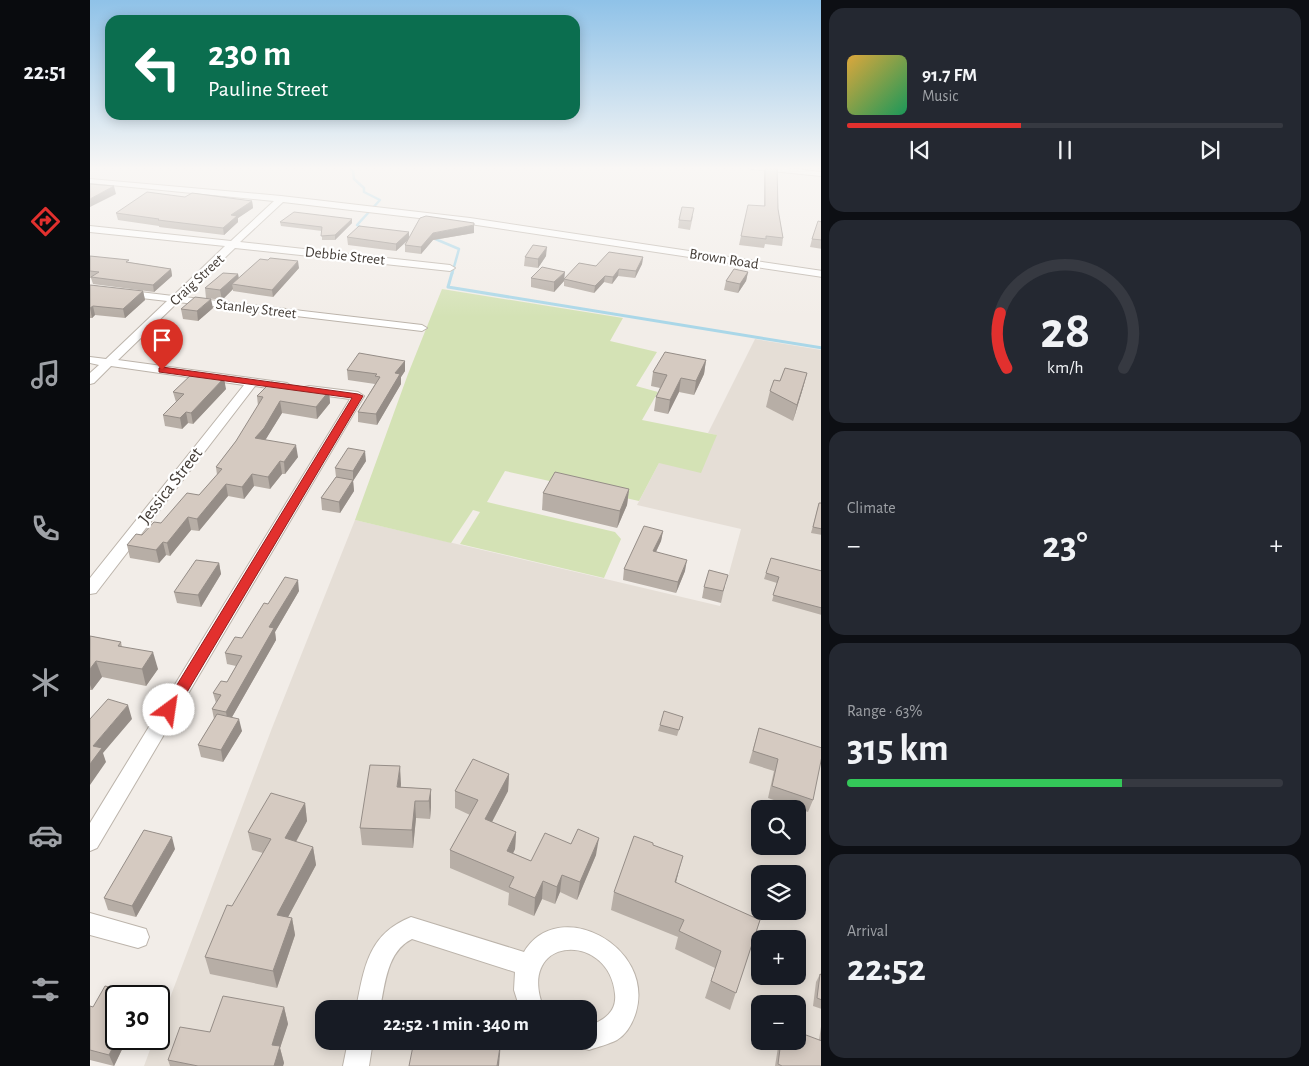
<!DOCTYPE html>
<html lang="en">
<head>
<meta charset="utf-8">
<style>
	:root { --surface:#171b24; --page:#242831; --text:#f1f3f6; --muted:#9ea1a6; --line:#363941; --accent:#e2302e }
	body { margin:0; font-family:"Alegreya Sans",sans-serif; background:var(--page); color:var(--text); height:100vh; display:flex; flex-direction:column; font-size:19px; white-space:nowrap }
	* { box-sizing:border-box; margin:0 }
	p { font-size:16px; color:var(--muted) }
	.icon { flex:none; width:28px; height:28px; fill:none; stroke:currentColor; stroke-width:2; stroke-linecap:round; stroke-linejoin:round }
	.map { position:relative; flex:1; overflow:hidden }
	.sheet { display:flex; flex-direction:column; gap:8px; padding:8px; background:#0d0f14; width:488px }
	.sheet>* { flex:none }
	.top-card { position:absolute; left:15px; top:15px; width:475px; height:105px; border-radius:15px; box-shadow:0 2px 12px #0003; background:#0b6e4f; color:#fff; overflow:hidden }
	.controls { position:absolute; left:661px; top:800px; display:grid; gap:10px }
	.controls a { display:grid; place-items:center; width:55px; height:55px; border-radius:10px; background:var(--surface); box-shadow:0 2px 12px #0003; font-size:25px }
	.speed { position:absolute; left:15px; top:985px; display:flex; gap:10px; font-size:25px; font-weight:700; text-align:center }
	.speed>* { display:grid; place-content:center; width:65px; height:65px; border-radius:50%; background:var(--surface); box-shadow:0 2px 12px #0003; line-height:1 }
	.speed .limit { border:2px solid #111; border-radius:8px; background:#fff; color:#111 }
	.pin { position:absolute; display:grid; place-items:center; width:42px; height:42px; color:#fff; margin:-51px -21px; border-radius:50% 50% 50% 0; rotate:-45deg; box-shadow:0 0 5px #0007 }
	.pin .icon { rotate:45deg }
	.me { position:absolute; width:55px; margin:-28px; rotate:31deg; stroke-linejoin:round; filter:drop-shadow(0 0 4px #0008) }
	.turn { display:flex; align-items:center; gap:18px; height:105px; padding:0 20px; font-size:22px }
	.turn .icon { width:65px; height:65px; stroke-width:2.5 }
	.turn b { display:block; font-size:35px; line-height:42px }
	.big { font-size:38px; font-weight:700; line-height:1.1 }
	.sheet .tile { flex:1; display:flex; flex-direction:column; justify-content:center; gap:8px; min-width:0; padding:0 18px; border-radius:15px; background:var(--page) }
	.sheet .dial { align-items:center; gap:0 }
	.dial svg { height:130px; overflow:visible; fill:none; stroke:var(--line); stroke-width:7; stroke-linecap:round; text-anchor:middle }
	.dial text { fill:var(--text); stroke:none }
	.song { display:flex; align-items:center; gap:15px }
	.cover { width:60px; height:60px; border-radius:8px; background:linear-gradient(135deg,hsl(40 70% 55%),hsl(150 70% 35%)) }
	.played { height:5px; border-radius:2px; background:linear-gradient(90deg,var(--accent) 40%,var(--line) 40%) }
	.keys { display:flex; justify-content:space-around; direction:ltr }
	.heat { display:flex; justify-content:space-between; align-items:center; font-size:28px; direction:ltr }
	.charge { height:8px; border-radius:4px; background:linear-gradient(90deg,#34c759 63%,var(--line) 0) }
	.trip { position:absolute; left:225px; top:1000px; width:282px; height:50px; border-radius:15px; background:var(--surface); box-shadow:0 2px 12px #0003; font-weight:700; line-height:50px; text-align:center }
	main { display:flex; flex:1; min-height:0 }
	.dock { display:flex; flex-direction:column; width:90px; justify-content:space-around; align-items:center; background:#090b0e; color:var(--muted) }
	.dock .icon { width:35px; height:35px }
	.dock .selected { color:var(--accent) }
	.dock b { font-size:22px; color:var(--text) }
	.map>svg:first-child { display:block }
</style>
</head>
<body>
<main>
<nav class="dock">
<b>22:51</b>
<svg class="icon selected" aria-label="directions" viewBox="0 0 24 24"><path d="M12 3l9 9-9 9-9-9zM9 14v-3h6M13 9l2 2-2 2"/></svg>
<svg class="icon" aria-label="music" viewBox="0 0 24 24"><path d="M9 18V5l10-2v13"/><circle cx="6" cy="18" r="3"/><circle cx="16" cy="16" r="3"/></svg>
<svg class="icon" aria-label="phone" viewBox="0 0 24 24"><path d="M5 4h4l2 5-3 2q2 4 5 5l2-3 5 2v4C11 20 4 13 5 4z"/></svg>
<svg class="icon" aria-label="climate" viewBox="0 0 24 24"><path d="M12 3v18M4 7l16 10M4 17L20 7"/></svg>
<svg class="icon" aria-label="car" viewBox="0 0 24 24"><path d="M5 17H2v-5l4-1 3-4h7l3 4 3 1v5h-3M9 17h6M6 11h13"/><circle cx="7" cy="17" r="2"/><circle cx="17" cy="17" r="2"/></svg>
<svg class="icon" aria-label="filters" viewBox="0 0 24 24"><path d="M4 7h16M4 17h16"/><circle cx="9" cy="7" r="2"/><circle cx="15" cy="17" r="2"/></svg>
</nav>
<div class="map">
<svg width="732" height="1066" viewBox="0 0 732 1066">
	<rect width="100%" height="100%" fill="#f2ede8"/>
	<path fill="#e5ded6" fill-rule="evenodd" d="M665 339 731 350V1066H54L64 1039H69V1027L182 728 265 520 630 606 651 529 547 505 569 463 626 435 618 433ZM670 809H708V846H670ZM670 874H708V911H670ZM670 939H708V976H670ZM670 1004H708V1041H670ZM234 1009H499V1041H234Z"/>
	<polygon fill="#d4e2b5" points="352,289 533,318 520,341 567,352 546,386 568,392 552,420 627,435 611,473 569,463 549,501 415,471 397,502 525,532 531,539 514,578 370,544 390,512 383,510 361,543 265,520 318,374"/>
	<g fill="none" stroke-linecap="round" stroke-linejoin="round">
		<g stroke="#aad7e8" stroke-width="2.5">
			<polyline points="260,167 263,171 264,179 274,188 274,192 290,200 267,225 272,228"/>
			<polyline points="343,238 369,249 362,274"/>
		</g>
		<polyline stroke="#aad7e8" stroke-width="3" points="362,273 358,287 732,348"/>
		<defs>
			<g id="street">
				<polygon points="658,167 689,167 732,172 732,176 662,169"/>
				<polygon points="0,179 191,196 380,218 732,271 732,277 380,224 193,202 150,242 360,265 365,268 360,271 145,248 94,297 332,325 337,328 332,331 88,302 28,360 197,383 203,387 197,391 165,386 6,593 0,594 0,578 154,385 21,366 4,383 0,384 0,373 9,365 0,363 0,357 16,359 77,301 0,292 0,286 83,296 135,246 0,232 0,226 141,241 184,201 0,183"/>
				<polygon points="219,386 268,392 274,396 7,848 0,851 0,823 260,399 215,393 213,390 215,387"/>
				<polygon points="0,913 56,929 59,937 56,945 48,948 0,935"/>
				<path d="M321 917 434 952C468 895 565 946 546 1012 543 1022 537 1034 527 1040 519 1044 508 1047 499 1050L490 1047 488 1041H499V1026C514 1020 527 1012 525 994 519 930 424 936 454 1009H430L424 990 425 972 322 939C297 951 295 984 290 1009H266C274 968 278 934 321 917Z"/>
				<polygon points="258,1041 283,1041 279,1066 253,1066"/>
			</g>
		</defs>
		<use href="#street" stroke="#bcb4ab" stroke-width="2"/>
		<use href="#street" fill="#fff" fill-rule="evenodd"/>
	</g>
	<g fill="#b7aea6">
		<polygon points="675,167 688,209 693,238 692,246 675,244 674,248 649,245 651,236 674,206 674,174"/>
		<polygon points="95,197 162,201 163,208 148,218 148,222 134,235 69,227 69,226 28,220 26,213"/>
		<polygon points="603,216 600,230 588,228 589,220"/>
		<polygon points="262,219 262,223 245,240 232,240 232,231 191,226 190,222"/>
		<polygon points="732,222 732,249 720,247 722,239"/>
		<polygon points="319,232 319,238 384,233 343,240 331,254 315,252 315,245 317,241 306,251 258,245 257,237"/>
		<polygon points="0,256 81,269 82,276 64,292 3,284 1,278 0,278"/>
		<polygon points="456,256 448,268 434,266 435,257"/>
		<polygon points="553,257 552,264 545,278 528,276 522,284 514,282 504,293 474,286 474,281 464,292 441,287 441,278 474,279 506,266"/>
		<polygon points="209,268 183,297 143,291 143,289 132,300 116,298 115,288 148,274 149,278"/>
		<polygon points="658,272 656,281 648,293 634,290 636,281"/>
		<polygon points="0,285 53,291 55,300 35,318 5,315 2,318 0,318"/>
		<polygon points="123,308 108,321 93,319 91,309"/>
		<polygon points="616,360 614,374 604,395 589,392 578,414 564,411 566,397 570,388 561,386 563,372"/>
		<polygon points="315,361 315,371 311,377 311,384 287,425 268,422 268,412 285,384 258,380 257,370"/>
		<polygon points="717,373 713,388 703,421 676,407 680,391"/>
		<polygon points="136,389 103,424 98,423 92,429 75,426 73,415 86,402 83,392"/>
		<polygon points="239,391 240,403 227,419 192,413 175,440 208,457 195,474 192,474 180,489 164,486 154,499 138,496 109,531 101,530 80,556 76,555 69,563 40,558 37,545 71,523 109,495 127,475 126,467 146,441 168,406 167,396"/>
		<polygon points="276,461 263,481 264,491 250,513 232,510 231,498 246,477 245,468"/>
		<polygon points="539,489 537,505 527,528 452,510 453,493"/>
		<polygon points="729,503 732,503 732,535 721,533"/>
		<polygon points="573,531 571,541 566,552 595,571 586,593 533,580 534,569"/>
		<polygon points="129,563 131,574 111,607 87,603 84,592"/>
		<polygon points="676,573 732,590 732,615 682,601 687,583 674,579"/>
		<polygon points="635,586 631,603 612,598 614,587"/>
		<polygon points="209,591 185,632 186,640 142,717 152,731 133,762 111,757 108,745 124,719 122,709 126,703 123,693 137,682 146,666 137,664 135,653 152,638 178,604"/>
		<polygon points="0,636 31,642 32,647 68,669 56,686 12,677 2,690 0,690"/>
		<polygon points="593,717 587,736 568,731 570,725"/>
		<polygon points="669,728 723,800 718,812 678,798 684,771 659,763"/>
		<polygon points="419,774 418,791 402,822 426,832 425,849 423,853 441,861 506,855 487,900 470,892 465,904 452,899 444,916 418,905 419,893 360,868 360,850 380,815 365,808 365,791"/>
		<polygon points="311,784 311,787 341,789 341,807 340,819 326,818 323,848 272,845 270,828"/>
		<polygon points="215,803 217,821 206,842 223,847 226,865 198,917 202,918 205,935 187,988 120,974 115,957 173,853 162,850 158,832"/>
		<polygon points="563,845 588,874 586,883 670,920 640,1010 615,998 625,968 585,949 588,937 521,910 524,892"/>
		<polygon points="85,849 46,917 18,910 14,898"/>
		<polygon points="730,974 732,975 732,1009 723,1006 726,982"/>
		<polygon points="0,1006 26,1039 37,1039 24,1066 0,1060"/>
		<polygon points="194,1007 198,1024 190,1048 194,1063 193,1066 80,1066 78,1060 120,1032"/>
		<polygon points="732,1020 732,1066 685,1066 689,1041 708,1041 729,1040"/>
	</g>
	<g fill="#958d87">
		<polygon points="24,186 26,194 0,207 0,199"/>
		<polygon points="162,201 163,208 148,218 148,222 134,235 133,228 141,215"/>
		<polygon points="262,219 262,223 245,240 245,235"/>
		<polygon points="384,225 384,233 343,240 331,254 331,247 343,233"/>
		<polygon points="319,232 319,239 306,251 306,244"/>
		<polygon points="457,247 456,256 448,268 448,259"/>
		<polygon points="553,257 552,264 545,278 546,271"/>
		<polygon points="208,261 209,268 183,297 182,290"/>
		<polygon points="81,269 82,276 64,292 63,285"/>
		<polygon points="529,269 528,276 522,284 523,277"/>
		<polygon points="475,272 474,281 464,292 464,282"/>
		<polygon points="658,272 656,281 648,293 650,284"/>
		<polygon points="148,274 149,283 142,284 143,289 132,300 130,290"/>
		<polygon points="515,276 514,282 504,293 505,286"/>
		<polygon points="53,291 55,300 35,318 33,309"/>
		<polygon points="121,299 123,308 108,321 107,311"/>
		<polygon points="3,306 5,315 2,318 0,308"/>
		<polygon points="616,360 614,374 604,395 606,381"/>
		<polygon points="315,361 315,371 311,377 311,384 287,425 286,414 305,373"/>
		<polygon points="717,373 713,388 703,421 707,405"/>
		<polygon points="134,378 136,389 103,424 101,413"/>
		<polygon points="591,378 589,392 578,414 580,400"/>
		<polygon points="239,391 240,403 227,419 226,407"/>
		<polygon points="190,401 192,413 176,439 167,450 165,438"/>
		<polygon points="96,412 98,423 92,429 90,418"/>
		<polygon points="206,445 208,457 195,474 194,462"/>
		<polygon points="275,451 276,461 263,481 263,471"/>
		<polygon points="190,461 192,474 180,489 178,477"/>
		<polygon points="162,474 164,486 154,499 152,487"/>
		<polygon points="263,480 264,491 250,513 249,502"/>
		<polygon points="136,484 138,496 109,531 107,519"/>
		<polygon points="539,489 537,505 527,528 530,511"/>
		<polygon points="98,517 101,530 80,556 77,543"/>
		<polygon points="573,531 571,541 561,562 563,551"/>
		<polygon points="73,542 76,555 69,563 66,550"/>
		<polygon points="597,560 595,571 586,593 588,582"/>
		<polygon points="129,563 131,574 111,607 108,595"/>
		<polygon points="208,580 209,591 185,632 186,640 138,724 136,712 179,627"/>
		<polygon points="63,652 68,669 56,686 52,669"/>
		<polygon points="6,661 12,677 2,690 0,685 0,669"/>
		<polygon points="38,705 42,719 13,753 16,762 0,785 0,764 3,746"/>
		<polygon points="149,719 152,731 133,762 131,750"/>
		<polygon points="310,766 311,784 308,805 307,787"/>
		<polygon points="419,774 418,791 394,837 395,819"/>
		<polygon points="341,789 341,807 340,819 339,801"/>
		<polygon points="325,801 326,818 323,848 322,830"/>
		<polygon points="215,803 217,821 198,856 195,838"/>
		<polygon points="426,832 425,849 416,868 417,851"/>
		<polygon points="82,837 85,849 46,917 42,906"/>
		<polygon points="509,838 506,855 487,900 490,882"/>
		<polygon points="223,847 226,865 190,932 187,915"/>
		<polygon points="593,856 588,874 581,900 585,882"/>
		<polygon points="472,875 470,892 465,904 467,887"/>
		<polygon points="453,881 452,899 444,916 445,898"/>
		<polygon points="202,918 205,935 187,988 183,971"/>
		<polygon points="194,1007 198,1024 190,1048 194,1063 193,1066 184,1066 182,1045"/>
		<polygon points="27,1039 37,1039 24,1066 19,1055"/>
		<polygon points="411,1041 409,1066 407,1066"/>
	</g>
	<g fill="#d5cac1" stroke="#958d87">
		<polygon points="675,167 687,167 688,209 693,238 676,236 676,239 651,236 658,205 675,206"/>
		<polygon points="0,184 24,186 0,199"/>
		<polygon points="57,192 95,197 102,193 162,201 141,215 147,216 133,228 68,220 69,219 26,213"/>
		<polygon points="592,207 604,208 601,221 589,220"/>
		<polygon points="204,212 262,219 245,235 231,236 232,227 190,222"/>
		<polygon points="336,216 384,223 384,225 343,233 331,247 315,245 330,218"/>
		<polygon points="728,221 732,222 732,240 722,239"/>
		<polygon points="269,226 319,232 306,244 257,237"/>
		<polygon points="443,245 457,247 448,259 435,257"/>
		<polygon points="519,252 553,257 546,271 529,269 523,277 515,276 505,286 474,279 489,263 506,266"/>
		<polygon points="0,256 39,260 36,262 81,269 63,285 1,277 9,272 0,271"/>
		<polygon points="180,258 208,261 182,290 142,284 170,259 178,260"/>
		<polygon points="452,267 475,272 464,282 441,278"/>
		<polygon points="644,269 658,272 650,284 636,281"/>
		<polygon points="133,273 148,274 130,290 115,288"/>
		<polygon points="0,285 53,291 33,309 3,306 0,308"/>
		<polygon points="105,297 121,299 107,311 91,309"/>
		<polygon points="575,352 616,360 606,381 591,378 580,400 566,397 577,375 563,372"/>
		<polygon points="269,353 315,361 305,373 310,374 286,414 268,412 290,377 285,376 287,374 257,370"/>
		<polygon points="695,368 717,373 707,405 680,391 684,380 690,381"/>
		<polygon points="103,373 134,378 101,413 96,412 90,418 73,415 94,394 83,392"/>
		<polygon points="181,382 239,391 226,407 190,401 174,428 165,438 206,445 194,462 190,461 178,477 162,474 152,487 136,484 107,519 98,517 77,543 73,542 66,550 37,545 46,534 52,535 64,522 71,523 97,493 109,495 132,469 126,467 146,441 173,397 167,396"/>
		<polygon points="258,448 275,451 263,471 245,468"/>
		<polygon points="465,472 539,489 530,511 453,493"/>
		<polygon points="246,477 263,480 249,502 231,498"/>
		<polygon points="729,503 732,503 732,529 723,527"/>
		<polygon points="554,526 573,531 563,551 597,560 588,582 534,569"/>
		<polygon points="681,558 732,571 732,608 683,595 689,577 676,573"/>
		<polygon points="106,560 129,563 108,595 84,592"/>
		<polygon points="619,570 638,575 633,591 614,587"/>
		<polygon points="195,577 208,580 179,627 184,628 136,712 122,709 131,695 123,693 131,681 137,682 152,656 135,653 145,637 152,638 174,603 178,604"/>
		<polygon points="0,636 31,642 28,646 63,652 52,669 6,661 0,669"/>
		<polygon points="18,699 38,705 3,746 12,748 0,764 0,719"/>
		<polygon points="574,711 593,717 589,730 570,725"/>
		<polygon points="127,714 149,719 131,750 108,745"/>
		<polygon points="669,728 732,748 732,756 723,800 682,786 688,759 663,751"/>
		<polygon points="383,759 419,774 395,819 426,832 417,851 441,861 455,833 481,844 488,829 509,838 490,882 472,875 467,887 453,881 445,898 419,887 424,877 360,850 388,800 365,791"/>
		<polygon points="280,765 310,766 307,787 341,789 339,801 325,801 322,830 270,828"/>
		<polygon points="181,793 215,803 195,838 223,847 187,915 202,918 183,971 115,957 137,905 142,906 181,839 158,832"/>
		<polygon points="54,830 82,837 42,906 14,898"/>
		<polygon points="544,836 563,843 563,845 593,856 585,882 670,920 646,993 621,981 631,951 589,931 594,920 524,892"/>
		<polygon points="730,974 732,975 732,1000 727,998"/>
		<polygon points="15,986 48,994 47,996 26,996 27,1039 19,1055 0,1050 0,1006 3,1007"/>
		<polygon points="133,996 194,1007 182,1045 190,1046 184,1066 108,1066 78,1060 90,1027 120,1032"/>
		<polygon points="349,1004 375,1009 348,1009"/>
		<polygon points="708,1032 732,1041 732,1066 692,1066 688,1064 691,1041 708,1041"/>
		<polygon points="324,1041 411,1041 407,1066 319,1066"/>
	</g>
	<linearGradient id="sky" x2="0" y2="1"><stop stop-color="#8fc2e8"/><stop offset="0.53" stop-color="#f9f7f5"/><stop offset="1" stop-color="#f9f7f5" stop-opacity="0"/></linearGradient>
	<rect width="732" height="317" fill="url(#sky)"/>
	<polygon fill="#e2302e" stroke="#931f1e" points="72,367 268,394 273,396 84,714 79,715 74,714 72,710 74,706 262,398 69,372 69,368"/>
	<g text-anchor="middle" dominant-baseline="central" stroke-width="4.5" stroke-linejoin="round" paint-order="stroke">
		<g font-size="15" fill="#443d37" stroke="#fff">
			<text transform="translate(255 256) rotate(6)">Debbie Street</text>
			<text transform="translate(634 259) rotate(9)">Brown Road</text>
			<text transform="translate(107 280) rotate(-43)">Craig Street</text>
			<text transform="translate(166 309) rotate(7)">Stanley Street</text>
		</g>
		<g font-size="18" fill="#443d37" stroke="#fff">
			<text transform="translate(81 486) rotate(-52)">Jessica Street</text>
		</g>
	</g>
</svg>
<div class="controls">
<a><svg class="icon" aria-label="search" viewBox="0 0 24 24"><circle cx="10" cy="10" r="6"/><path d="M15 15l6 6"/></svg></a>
<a><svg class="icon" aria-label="layers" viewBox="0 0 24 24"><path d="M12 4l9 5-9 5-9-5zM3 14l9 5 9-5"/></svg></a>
<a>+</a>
<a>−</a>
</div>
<div class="speed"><div class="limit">30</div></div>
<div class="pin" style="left:72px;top:370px;background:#d93025"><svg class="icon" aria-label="arrive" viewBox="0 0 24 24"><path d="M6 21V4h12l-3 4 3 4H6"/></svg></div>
<svg class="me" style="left:79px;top:710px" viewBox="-20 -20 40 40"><circle r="19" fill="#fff"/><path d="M0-13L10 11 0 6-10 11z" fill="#e2302e"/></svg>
<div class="trip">22:52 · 1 min · 340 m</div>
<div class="top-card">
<div class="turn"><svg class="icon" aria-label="left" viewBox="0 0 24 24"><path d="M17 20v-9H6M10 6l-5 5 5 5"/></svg><div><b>230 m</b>Pauline Street</div></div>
</div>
</div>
<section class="sheet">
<div class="tile">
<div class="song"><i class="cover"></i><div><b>91.7 FM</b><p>Music</p></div></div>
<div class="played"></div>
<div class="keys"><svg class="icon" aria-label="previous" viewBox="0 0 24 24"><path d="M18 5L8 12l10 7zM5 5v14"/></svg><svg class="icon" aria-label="pause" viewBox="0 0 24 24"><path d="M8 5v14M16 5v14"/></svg><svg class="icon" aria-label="next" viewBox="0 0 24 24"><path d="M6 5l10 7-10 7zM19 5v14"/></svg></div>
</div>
<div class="tile dial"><svg viewBox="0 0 100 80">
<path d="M14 69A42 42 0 1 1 86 69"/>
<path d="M14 69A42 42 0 0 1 10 35" stroke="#e2302e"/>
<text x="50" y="56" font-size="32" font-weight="700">28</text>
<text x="50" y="72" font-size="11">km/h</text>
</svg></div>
<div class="tile"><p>Climate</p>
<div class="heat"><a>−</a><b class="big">23°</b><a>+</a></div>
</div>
<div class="tile"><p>Range · 63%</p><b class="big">315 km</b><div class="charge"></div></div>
<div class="tile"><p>Arrival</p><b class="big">22:52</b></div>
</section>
</main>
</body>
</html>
